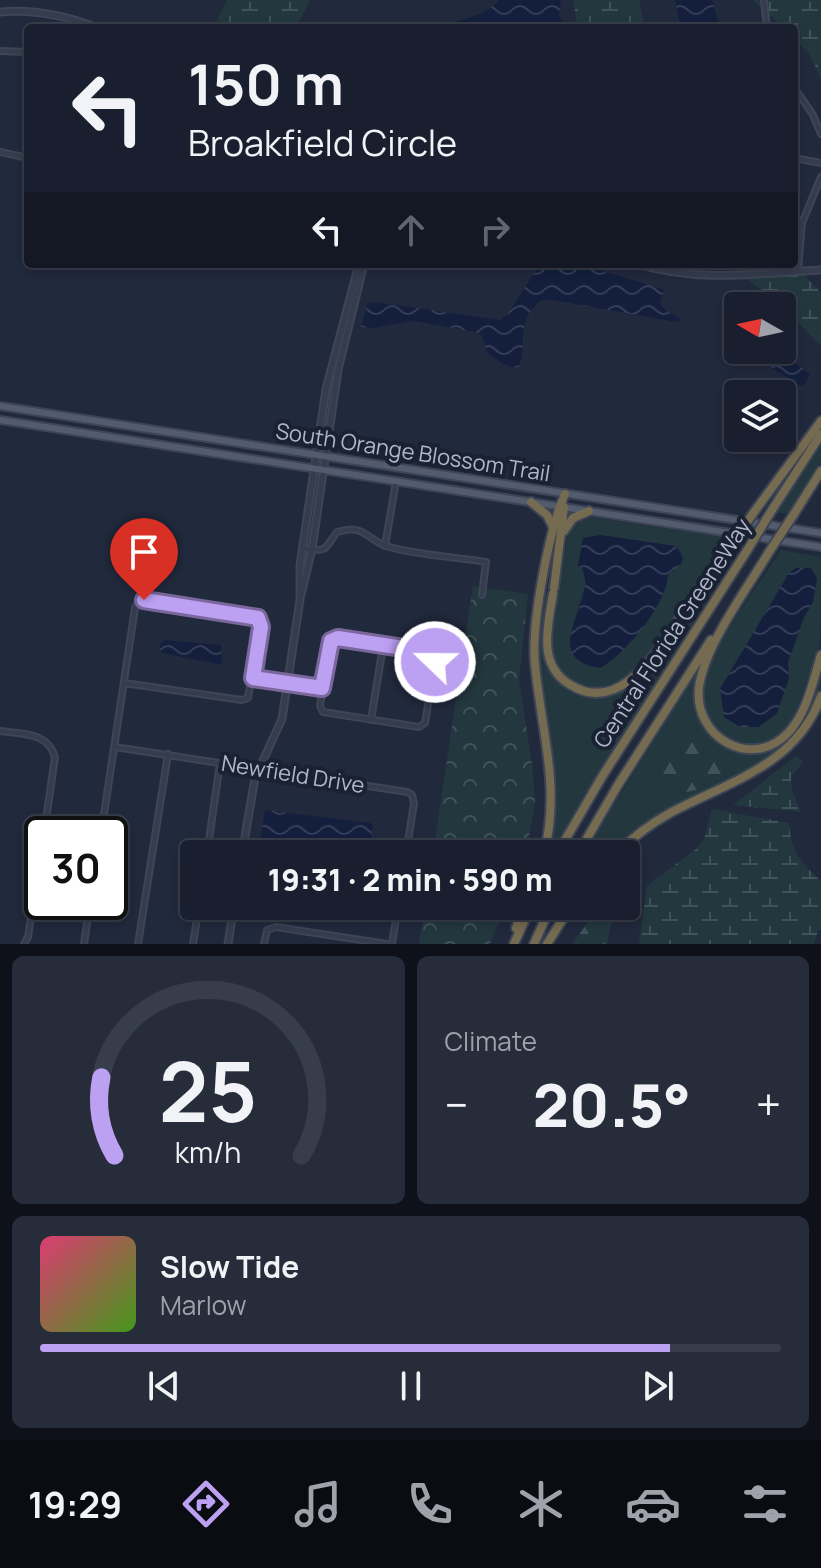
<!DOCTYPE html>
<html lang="en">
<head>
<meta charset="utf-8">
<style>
	:root { --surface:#191f2e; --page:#262c3a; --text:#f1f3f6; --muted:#9fa2aa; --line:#373d4a; --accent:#bca0f2 }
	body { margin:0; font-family:Manrope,sans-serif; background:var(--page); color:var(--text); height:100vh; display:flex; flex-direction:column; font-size:30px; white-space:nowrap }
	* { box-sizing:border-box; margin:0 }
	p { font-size:26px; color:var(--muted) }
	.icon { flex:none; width:44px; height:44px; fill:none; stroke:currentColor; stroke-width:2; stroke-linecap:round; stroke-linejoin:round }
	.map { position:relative; height:944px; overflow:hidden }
	.panel { display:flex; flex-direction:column; gap:12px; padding:12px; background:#0e1119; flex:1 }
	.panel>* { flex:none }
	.guide { position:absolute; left:24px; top:24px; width:774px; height:244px; border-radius:8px; box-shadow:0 4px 12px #0003,0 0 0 2px var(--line); background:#191f2e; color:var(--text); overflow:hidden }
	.needle { width:52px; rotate:279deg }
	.controls { position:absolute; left:724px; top:292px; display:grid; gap:16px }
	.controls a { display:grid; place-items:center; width:72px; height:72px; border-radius:8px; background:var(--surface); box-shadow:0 4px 12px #0003,0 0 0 2px var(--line); font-size:40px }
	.speed { position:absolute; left:24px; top:816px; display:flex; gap:16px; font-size:40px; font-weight:700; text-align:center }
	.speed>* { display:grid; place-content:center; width:104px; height:104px; border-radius:50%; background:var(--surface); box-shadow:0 4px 12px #0003,0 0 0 2px var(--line); line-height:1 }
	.speed .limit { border:4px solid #111; border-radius:12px; background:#fff; color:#111 }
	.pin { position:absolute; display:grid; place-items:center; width:68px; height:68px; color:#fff; margin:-82px -34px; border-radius:50% 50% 50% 0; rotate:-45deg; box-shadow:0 0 8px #0007 }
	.pin .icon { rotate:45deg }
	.me { position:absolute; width:88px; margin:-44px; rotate:292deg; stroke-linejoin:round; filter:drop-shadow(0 0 6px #0008) }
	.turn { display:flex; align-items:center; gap:28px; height:168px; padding:0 32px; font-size:36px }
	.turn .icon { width:104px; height:104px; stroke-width:2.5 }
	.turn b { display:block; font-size:56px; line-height:68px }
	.lanes { display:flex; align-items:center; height:76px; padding:0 32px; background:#0003; justify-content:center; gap:40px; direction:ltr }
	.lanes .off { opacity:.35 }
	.big { font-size:60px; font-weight:800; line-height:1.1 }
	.panel .tile { flex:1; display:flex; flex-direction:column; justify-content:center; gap:12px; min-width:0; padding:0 28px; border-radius:12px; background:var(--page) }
	.panel .dial { align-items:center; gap:0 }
	.dial svg { height:208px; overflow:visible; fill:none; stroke:var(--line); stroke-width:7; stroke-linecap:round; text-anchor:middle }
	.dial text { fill:var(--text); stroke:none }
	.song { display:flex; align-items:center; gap:24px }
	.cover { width:96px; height:96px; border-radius:12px; background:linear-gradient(135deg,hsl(340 70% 55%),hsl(100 70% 35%)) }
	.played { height:8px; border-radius:4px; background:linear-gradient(90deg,var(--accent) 85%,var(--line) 85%) }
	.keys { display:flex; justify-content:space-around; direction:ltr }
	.heat { display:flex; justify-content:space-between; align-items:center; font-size:44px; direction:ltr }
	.panel .tiles { flex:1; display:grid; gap:12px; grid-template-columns:1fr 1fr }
	.tile:last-child { grid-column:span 2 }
	.trip { position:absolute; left:180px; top:840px; width:460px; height:80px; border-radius:8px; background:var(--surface); box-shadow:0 4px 12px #0003,0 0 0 2px var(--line); font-weight:800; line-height:80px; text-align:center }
	.menu { display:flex; height:128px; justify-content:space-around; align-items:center; background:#0a0c12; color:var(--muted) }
	.menu .icon { width:56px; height:56px }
	.menu .current { color:var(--accent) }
	.menu b { font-size:36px; color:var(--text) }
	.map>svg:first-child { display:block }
</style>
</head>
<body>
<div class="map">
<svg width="821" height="944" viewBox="0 0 821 944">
	<defs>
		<pattern id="forest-firs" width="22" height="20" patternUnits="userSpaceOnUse" patternTransform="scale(2)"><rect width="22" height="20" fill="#23383e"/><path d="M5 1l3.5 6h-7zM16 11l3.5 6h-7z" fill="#405359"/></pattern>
		<pattern id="wetland-marsh" width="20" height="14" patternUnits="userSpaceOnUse" patternTransform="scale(2)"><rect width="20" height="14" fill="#23383e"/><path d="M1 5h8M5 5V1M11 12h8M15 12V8" fill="none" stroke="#405359"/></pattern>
		<pattern id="park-crowns" width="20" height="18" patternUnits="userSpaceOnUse" patternTransform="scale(2)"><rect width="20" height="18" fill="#23383e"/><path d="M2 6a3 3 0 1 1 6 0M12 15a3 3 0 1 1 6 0" fill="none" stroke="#405359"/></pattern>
		<pattern id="water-waves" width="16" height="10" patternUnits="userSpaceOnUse" patternTransform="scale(2)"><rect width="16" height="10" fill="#131f3c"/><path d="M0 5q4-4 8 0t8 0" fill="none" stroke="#333d57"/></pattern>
	</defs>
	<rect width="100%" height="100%" fill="#21293d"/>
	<g fill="#23383e" fill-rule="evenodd">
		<polygon points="821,442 821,463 788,514 776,512"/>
		<path d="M582 516 733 538 641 663 621 680 597 688 577 683 566 676 557 665 551 645 569 526ZM600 535 675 546 680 550 683 558 681 564 668 575 638 633 573 624 586 583 582 567Z"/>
		<path d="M733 547 740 548 597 775 553 854H546L553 816 536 656 543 593 548 594C544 628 534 669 571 689 623 718 659 653 683 618 700 594 717 571 733 547Z"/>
		<path d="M781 550 821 557C821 584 821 615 820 642 818 655 811 669 806 682 801 697 797 713 787 726 755 766 697 736 704 687 711 645 758 586 781 550ZM813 602 804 617 788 662 789 678 777 713 720 689 742 652Z"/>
		<path d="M699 668C700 681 694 695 696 710 703 742 749 770 778 745 788 736 815 690 821 677V685L814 705 802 728 765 764 683 804 612 854H583ZM697 732 709 745 734 762 735 773 706 788 677 794 661 766 678 734Z"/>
	</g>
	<g fill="url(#forest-firs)">
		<path d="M697 732C709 744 731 754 737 769L735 773 706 788 677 794C649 774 665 758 678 734Z"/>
		<polygon points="600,906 615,906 607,944 572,944"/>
	</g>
	<g fill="url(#wetland-marsh)">
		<polygon points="227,0 310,0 296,28 213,28"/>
		<polygon points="573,0 639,0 645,28 578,28"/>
		<polygon points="753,0 821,0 821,79 810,55 794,38 794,28 784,28"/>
		<polygon points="733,264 793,264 821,292 821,346 782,306 734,269"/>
		<polygon points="796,756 803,762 791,777 792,790 801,812 733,805"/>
		<path d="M712 809 789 823C791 853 801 862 821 881V929L818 931 814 944H639L647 886 696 849 704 839Z"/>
	</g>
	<g fill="url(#park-crowns)">
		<polygon points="473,586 528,594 519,680 532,764 535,802 526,854 433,854"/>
		<polygon points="425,906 505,906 490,944 419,944"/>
	</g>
	<g fill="url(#water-waves)">
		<path d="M499 0H561L559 16 565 28H427L430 25C452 24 484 17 499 0Z"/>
		<polygon points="675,0 712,0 720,28 681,28"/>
		<path d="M540 264H579L659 288 664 290 660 303 666 311 682 320 676 322 553 300H541C513 326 529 339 519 367 505 369 497 359 487 353L482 336 476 332 414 321 374 328 361 327 368 303 374 302 500 320 507 315Z"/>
		<polygon points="744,350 777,350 810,374 805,384 800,386"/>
		<path d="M600 535 675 546 683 558 681 564 668 575C667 604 625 655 600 668 546 659 581 619 585 586 586 580 584 574 582 568L578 566 583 538Z"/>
		<polygon points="796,568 811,568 817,578 813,602 804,617 788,662 789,678 777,713 759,727 740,727 724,717 720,689 789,573"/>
		<polygon points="165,640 221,645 222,665 162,653 159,645"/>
		<polygon points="265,810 370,823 373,825 369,854 258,854"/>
	</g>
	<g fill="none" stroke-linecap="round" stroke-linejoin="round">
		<defs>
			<g id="minor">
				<polyline points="764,0 767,28"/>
				<polyline points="0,51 28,52"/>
				<polyline points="794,87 813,115 821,134"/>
				<polyline points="0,152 28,158"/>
				<polyline points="794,158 821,163"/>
				<polyline points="794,220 802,223"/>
				<polyline points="798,271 802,223 821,177"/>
				<polyline points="385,546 396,481"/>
				<path d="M302 548C328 552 323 551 337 532 361 525 363 534 381 544 399 553 463 558 486 562L482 595"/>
				<polygon points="338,638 429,652 435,662 425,723 419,727 323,712 320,706 328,649 331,641"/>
				<polyline points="253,678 322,688"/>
				<polyline points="371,720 383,646"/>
				<path d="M0 731C22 734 48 732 55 757L44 834"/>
				<polyline points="115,747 407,792 412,795 414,803 406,854"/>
				<polyline points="101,834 135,608 138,602 144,600 250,616 261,622 248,698 242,700 124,683"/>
				<polyline points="207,854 220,763"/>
				<polyline points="24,944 28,937 42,844"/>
				<polyline points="84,944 90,902"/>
				<polyline points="138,944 168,754"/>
				<polyline points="193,944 199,906"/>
				<polyline points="264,944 267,930 276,927 387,944"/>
				<polyline points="392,944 398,906"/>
			</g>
			<g id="tertiary">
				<path d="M0 12C33 9 67 16 98 28"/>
				<path d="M638 264C701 283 757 273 821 270"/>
				<polyline points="301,595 312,549 338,370 364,264"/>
				<polyline points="242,854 255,778 282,719 300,600 300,565 326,389 359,264"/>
				<polyline points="228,944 234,906"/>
			</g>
			<g id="primary">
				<polyline points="0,406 821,533"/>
				<polyline points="0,420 821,547"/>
			</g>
			<g id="motorway">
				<polyline points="531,502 547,515 553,527"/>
				<polyline points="757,508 821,421"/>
				<polyline points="772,510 821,434"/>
				<polyline points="794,514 821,471"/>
				<polyline points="564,531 573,518 589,511"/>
				<path d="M769 552C747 589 705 645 699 687 693 737 751 771 788 733 807 713 813 681 821 655"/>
				<polyline points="554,588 564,507"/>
				<path d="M553 594C548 625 537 664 569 684 620 717 657 651 681 616 697 593 714 570 730 546"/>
				<path d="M544 854C561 787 541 730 535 664 531 624 549 530 565 494"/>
				<polyline points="557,854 603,775 748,549"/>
				<polyline points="578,854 618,785 711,640"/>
				<path d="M616 854C632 838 650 824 670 813 728 782 797 765 821 696"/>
				<polyline points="516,928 524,906"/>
				<polyline points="514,944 531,906"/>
				<polyline points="534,944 551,906"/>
				<polyline points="547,944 571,906"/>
			</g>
		</defs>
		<use href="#minor" stroke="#3e4556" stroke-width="8"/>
		<use href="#tertiary" stroke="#3e4556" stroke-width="9"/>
		<use href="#primary" stroke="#3e4556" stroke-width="10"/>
		<use href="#motorway" stroke="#3d4455" stroke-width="12"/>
		<use href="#minor" stroke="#353c4d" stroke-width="4"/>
		<use href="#tertiary" stroke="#353c4d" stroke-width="5"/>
		<use href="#primary" stroke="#535b6e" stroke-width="6"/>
		<use href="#motorway" stroke="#746b51" stroke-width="8"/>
		<defs>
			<g id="motorway-bridge">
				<polyline points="730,546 757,508"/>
				<polyline points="748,549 772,510"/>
				<polyline points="769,552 794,514"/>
			</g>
		</defs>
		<use href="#motorway-bridge" stroke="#3d4455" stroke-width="12" stroke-linecap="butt"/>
		<use href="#motorway-bridge" stroke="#746b51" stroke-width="8"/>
	</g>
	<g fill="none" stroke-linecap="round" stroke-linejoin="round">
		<defs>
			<polyline id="route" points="144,600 258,618 261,627 253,678 322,688 331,641 338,638 429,652 435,662"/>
		</defs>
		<use href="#route" stroke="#7a689d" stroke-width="20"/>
		<use href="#route" stroke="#bca0f2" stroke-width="14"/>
	</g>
	<g text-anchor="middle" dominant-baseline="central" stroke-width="8" stroke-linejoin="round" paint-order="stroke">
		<g font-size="22" fill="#b0b7c9" stroke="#1a2132">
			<text transform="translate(413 452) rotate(9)">South Orange Blossom Trail</text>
			<text transform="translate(672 633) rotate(-57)">Central Florida GreeneWay</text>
			<text transform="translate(293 774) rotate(9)">Newfield Drive</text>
		</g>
	</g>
</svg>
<div class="controls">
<a><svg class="needle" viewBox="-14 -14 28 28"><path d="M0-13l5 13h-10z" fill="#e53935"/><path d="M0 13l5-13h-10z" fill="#9fa2aa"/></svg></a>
<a><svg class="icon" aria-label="layers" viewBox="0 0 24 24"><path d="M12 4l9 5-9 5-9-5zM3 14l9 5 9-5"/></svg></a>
</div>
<div class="speed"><div class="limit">30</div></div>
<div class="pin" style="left:144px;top:600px;background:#d93025"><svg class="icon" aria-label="arrive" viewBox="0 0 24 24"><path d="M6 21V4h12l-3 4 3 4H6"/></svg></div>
<svg class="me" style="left:435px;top:662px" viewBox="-20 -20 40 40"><circle r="17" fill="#bca0f2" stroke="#fff" stroke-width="3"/><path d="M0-11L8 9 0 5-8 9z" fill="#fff"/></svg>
<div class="trip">19:31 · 2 min · 590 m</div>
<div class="guide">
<div class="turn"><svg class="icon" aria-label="left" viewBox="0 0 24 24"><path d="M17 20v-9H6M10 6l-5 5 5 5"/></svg><div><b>150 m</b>Broakfield Circle</div></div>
<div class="lanes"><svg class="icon" aria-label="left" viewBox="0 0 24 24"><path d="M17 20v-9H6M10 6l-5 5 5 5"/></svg><svg class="icon off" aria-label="ahead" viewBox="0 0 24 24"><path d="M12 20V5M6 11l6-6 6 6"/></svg><svg class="icon off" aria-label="right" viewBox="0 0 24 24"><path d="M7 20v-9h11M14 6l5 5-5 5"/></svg></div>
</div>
</div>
<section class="panel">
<div class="tiles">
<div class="tile dial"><svg viewBox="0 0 100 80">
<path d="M14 69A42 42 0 1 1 86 69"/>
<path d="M14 69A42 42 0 0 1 9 39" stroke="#bca0f2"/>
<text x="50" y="56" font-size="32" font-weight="700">25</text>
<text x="50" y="72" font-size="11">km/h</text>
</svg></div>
<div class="tile"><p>Climate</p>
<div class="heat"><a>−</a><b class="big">20.5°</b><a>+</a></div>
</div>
<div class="tile">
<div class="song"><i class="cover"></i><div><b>Slow Tide</b><p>Marlow</p></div></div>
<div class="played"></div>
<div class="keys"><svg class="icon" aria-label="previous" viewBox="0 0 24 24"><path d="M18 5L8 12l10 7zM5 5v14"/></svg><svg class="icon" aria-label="pause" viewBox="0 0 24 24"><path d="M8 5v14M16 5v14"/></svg><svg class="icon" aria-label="next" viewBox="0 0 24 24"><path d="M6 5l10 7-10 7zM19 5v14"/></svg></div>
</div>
</div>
</section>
<nav class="menu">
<b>19:29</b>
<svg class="icon current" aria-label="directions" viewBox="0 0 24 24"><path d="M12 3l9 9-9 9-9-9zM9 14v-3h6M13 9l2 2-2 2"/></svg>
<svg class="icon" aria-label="music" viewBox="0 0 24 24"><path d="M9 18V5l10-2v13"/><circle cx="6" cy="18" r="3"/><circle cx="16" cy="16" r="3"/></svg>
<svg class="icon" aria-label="phone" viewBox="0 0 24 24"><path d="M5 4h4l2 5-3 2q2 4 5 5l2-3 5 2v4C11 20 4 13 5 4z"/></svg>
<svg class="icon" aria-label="climate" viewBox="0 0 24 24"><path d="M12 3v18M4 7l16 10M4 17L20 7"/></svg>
<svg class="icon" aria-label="car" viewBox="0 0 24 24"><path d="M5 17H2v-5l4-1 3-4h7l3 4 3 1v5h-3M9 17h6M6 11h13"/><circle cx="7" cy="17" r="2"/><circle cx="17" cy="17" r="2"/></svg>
<svg class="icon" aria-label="filters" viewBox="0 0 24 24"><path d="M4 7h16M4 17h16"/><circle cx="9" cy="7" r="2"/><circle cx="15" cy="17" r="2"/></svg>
</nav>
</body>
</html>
